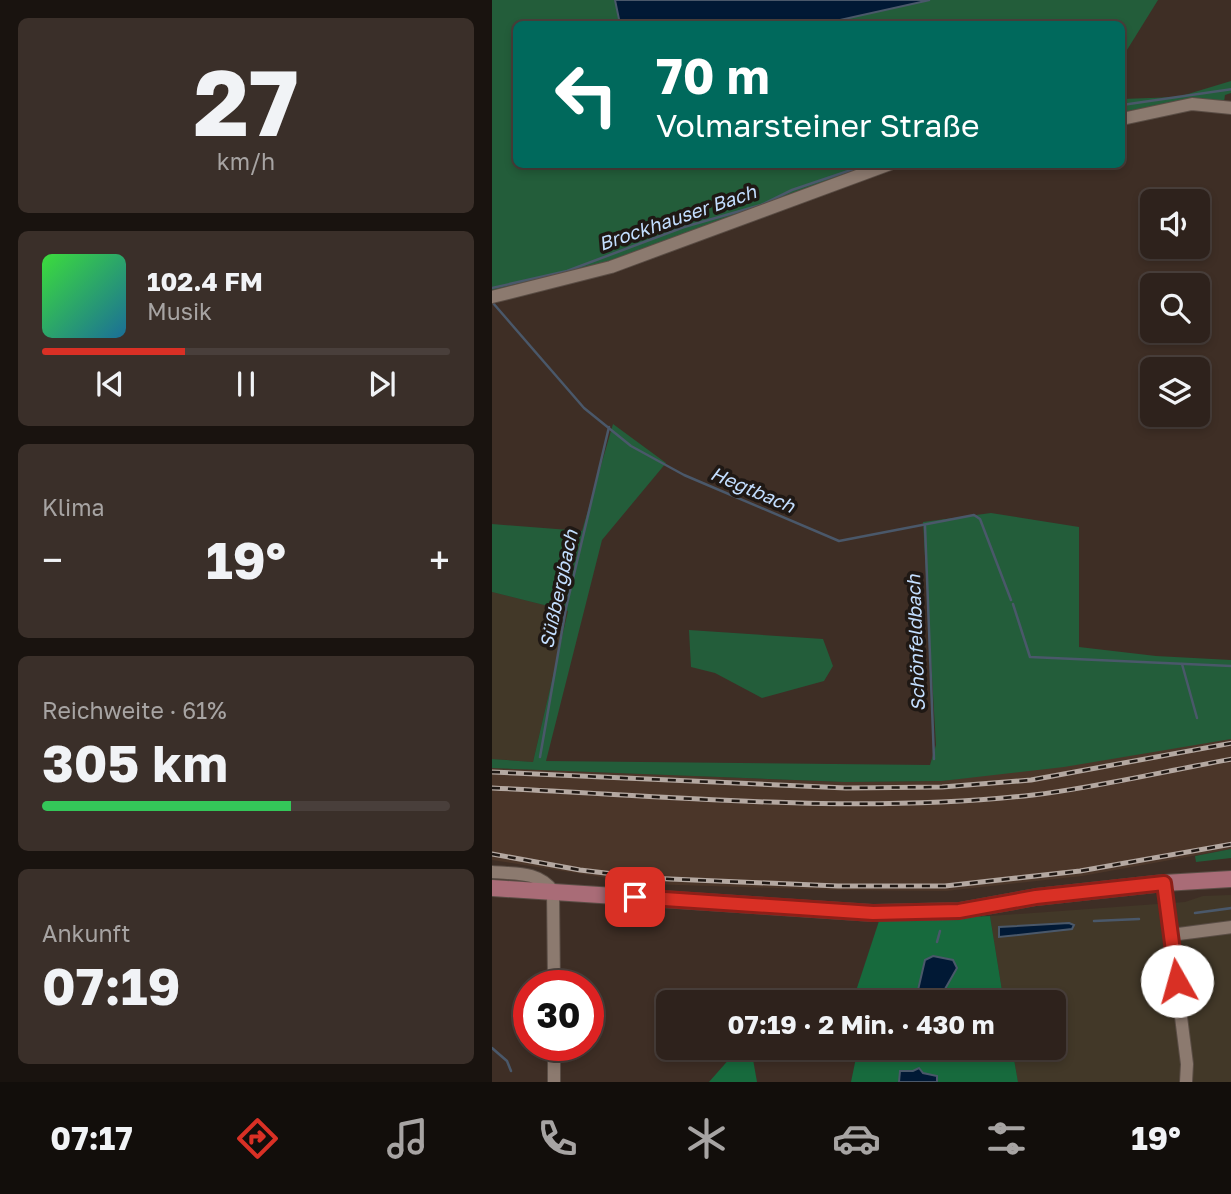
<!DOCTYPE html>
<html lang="de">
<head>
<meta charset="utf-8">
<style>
	:root { --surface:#2e221c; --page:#3a2f29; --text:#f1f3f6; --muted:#a7a4a3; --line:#493f3b; --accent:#d93025 }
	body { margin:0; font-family:"Golos Text",sans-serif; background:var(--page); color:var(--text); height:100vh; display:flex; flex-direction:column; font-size:26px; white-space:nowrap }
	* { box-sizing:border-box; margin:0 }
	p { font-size:23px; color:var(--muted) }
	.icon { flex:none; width:38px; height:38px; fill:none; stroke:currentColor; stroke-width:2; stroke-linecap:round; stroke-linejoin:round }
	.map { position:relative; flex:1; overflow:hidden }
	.side { display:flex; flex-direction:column; gap:18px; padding:18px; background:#19130f; width:492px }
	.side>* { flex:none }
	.top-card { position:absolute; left:21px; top:21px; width:612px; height:147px; border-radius:10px; box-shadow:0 4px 10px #0003,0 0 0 2px var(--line); background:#00695c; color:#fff; overflow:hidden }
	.buttons { position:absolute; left:648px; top:189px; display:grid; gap:14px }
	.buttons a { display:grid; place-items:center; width:70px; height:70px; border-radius:10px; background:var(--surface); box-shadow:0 4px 10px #0003,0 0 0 2px var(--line); font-size:35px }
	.speed { position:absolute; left:21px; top:970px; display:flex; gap:14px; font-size:35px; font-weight:700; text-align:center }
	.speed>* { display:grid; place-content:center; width:91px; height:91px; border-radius:50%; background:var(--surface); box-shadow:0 4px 10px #0003,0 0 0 2px var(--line); line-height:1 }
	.speed .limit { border:10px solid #d22; background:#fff; color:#111 }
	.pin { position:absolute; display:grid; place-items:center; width:60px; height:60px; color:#fff; margin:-30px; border-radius:14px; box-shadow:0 4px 10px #0006 }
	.me { position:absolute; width:77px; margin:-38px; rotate:353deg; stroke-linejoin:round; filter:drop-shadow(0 0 5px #0008) }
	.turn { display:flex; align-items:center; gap:24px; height:147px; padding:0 28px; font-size:32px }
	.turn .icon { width:91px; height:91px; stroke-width:2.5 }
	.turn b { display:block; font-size:49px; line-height:60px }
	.big { font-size:52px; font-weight:700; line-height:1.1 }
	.side .tile { flex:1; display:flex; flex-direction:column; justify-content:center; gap:10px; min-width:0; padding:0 24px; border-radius:10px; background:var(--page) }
	.side .dial { align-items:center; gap:0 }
	.dial b { font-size:91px; line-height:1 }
	.song { display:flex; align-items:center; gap:21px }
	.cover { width:84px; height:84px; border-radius:10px; background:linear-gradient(135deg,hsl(120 70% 55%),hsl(200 70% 35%)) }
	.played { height:7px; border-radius:4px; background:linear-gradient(90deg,var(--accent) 35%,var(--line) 35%) }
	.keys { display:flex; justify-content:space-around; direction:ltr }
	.heat { display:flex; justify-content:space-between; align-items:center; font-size:38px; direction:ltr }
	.charge { height:10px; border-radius:5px; background:linear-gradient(90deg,#34c759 61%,var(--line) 0) }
	.trip { position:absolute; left:164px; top:990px; width:410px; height:70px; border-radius:10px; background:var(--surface); box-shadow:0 4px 10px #0003,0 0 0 2px var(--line); font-weight:700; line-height:70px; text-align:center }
	.dock { display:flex; height:112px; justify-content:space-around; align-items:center; background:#120e0b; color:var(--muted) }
	.dock .icon { width:49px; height:49px }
	.dock .active { color:var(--accent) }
	.dock b { font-size:32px; color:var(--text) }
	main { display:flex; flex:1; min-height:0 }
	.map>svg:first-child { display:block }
</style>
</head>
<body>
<main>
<section class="side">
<div class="tile dial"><b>27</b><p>km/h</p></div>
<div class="tile">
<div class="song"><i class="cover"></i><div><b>102.4 FM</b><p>Musik</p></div></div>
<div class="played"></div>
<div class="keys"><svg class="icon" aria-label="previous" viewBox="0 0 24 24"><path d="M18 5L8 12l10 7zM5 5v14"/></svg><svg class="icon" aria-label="pause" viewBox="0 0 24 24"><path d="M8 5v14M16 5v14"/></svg><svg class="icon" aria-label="next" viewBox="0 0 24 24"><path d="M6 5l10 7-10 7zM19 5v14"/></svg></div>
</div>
<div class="tile"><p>Klima</p>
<div class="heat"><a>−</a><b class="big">19°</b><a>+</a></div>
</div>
<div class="tile"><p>Reichweite · 61%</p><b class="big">305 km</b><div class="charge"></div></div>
<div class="tile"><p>Ankunft</p><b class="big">07:19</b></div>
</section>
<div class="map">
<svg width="740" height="1082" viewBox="0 0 740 1082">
	<rect width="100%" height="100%" fill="#3e2e25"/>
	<g fill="#423828">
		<polygon points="0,592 76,611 41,762 0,759"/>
		<polygon points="739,895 739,1082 526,1082 520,1048 562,1048 562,1003 512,1003 498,916 693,902 711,896"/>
	</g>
	<polygon fill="#4b3629" points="739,739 739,849 590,876 454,891 346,890 155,884 0,860 0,768 353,782 450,781"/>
	<g fill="#235d3a">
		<polygon points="0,0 666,0 630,58 630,24 24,24 24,164 398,165 180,242 0,297"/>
		<polygon points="739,81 739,93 733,95 732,102 684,102 630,112 630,99 686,97"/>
		<polygon points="121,424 174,463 110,540 54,761 438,765 444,745 431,522 499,513 587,527 587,647 664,656 739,660 739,739 572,767 450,781 353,782 0,768 0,759 41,762 76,611 0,592 0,524 90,531"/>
		<polygon points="197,630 331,639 341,666 332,681 270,698 223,673 199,667"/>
		<polygon points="739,849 739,858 704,862 703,856"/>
	</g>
	<g fill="#176a3d">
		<polygon points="498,916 512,1003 360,1003 387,921"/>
		<polygon points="247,1048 259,1048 265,1082 217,1082"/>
		<polygon points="366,1048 520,1048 526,1082 359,1082"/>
	</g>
	<g fill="#011935" stroke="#4a586a" stroke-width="2">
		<polygon points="123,0 438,0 330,24 128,24"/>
		<polygon points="577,923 582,925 580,929 507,937 507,927"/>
		<polygon points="441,956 461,960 465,968 445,1003 436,1003 426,990 433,960"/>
		<polygon points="427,1068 431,1073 445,1076 445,1082 407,1082 408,1071 421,1071"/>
	</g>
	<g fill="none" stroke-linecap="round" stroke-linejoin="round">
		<g stroke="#4a586a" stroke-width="2.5">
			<polyline points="630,105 740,89"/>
			<polyline points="0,288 75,271 192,227 269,205 300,190 377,164"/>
			<polyline points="1,303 92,408 139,446 192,475 347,541 482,515 488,519 519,600"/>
			<polyline points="433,526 442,759"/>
			<polyline points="521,604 538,657 740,666"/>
			<polyline points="690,664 705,718"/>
			<polyline points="48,757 74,608 117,427"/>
			<polyline points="703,913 740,908"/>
			<polyline points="602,921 647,919"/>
			<polyline points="445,942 448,931"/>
			<polyline points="0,1048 15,1061 19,1071"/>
			<polyline points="426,1058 428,1048"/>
		</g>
		<defs>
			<g id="minor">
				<polyline points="630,119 700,104 740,108"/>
				<polyline points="0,297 119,267 398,164"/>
				<path d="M0 872C24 874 46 871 61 891L62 985"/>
				<polyline points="672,883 695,1064 694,1082"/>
				<polyline points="679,935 740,927"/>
				<polyline points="62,1045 62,1082"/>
			</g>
			<polyline id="major" points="0,888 381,913 467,911 544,897 672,883 740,879"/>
		</defs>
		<use href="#minor" stroke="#5a4d45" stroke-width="14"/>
		<use href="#major" stroke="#5a4d45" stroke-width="18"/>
		<use href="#minor" stroke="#8c7a6f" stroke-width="12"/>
		<use href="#major" stroke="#a96c77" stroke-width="16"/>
		<defs>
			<g id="rail">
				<polyline points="0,772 354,788 450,787 539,780 740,743"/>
				<path d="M0 788C179 796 362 815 541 795 607 787 673 771 740 759"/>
				<polyline points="0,854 88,870 155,878 346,886 453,886 588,871 740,844"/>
			</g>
		</defs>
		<use href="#rail" stroke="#b4a8a1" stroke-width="5"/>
		<use href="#rail" stroke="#1f1814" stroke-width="2.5" stroke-dasharray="8" stroke-linecap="butt"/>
	</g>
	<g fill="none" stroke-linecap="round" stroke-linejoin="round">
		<defs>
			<polyline id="route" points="143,897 381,913 467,911 544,897 672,883 685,981"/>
		</defs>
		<use href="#route" stroke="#8d1f18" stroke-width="18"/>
		<use href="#route" stroke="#d93025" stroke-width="12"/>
	</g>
	<g text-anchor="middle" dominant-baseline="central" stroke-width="7" stroke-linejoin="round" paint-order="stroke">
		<g font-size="19" font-style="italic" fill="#c3deff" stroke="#1f1814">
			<text transform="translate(185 217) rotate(-19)">Brockhauser Bach</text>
			<text transform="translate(261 489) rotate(23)">Hegtbach</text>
			<text transform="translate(66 589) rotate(-78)">Süßbergbach</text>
			<text transform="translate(423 643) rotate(-92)">Schönfeldbach</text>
		</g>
	</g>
</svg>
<div class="buttons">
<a><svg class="icon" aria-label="sound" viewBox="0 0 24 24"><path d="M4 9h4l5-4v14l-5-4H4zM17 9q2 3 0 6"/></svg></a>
<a><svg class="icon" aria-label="search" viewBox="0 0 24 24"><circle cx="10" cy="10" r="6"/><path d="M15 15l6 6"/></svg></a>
<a><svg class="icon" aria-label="layers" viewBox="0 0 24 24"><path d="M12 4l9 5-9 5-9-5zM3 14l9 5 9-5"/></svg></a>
</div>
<div class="speed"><div class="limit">30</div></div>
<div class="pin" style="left:143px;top:897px;background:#d93025"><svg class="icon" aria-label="arrive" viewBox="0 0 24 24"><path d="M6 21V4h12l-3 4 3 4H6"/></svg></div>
<svg class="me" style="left:685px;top:981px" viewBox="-20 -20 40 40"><circle r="19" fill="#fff"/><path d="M0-13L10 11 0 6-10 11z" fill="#d93025"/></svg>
<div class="trip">07:19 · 2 Min. · 430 m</div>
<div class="top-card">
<div class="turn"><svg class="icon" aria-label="left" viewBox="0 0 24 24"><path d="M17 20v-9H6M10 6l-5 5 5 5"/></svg><div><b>70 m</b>Volmarsteiner Straße</div></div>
</div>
</div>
</main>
<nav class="dock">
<b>07:17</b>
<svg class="icon active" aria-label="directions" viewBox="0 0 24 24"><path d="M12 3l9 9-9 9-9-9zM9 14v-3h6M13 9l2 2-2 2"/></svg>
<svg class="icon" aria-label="music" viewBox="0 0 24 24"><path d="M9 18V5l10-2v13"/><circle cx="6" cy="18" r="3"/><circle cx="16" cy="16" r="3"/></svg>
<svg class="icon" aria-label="phone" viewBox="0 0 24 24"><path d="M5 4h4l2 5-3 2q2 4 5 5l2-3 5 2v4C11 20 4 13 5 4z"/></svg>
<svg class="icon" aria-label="climate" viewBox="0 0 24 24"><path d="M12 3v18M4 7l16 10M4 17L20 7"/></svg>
<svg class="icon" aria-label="car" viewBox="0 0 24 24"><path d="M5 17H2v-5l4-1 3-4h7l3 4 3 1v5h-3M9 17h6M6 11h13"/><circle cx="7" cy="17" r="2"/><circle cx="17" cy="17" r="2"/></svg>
<svg class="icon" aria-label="filters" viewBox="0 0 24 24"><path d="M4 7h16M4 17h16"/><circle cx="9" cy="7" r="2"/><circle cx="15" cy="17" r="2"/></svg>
<b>19°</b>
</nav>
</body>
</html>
